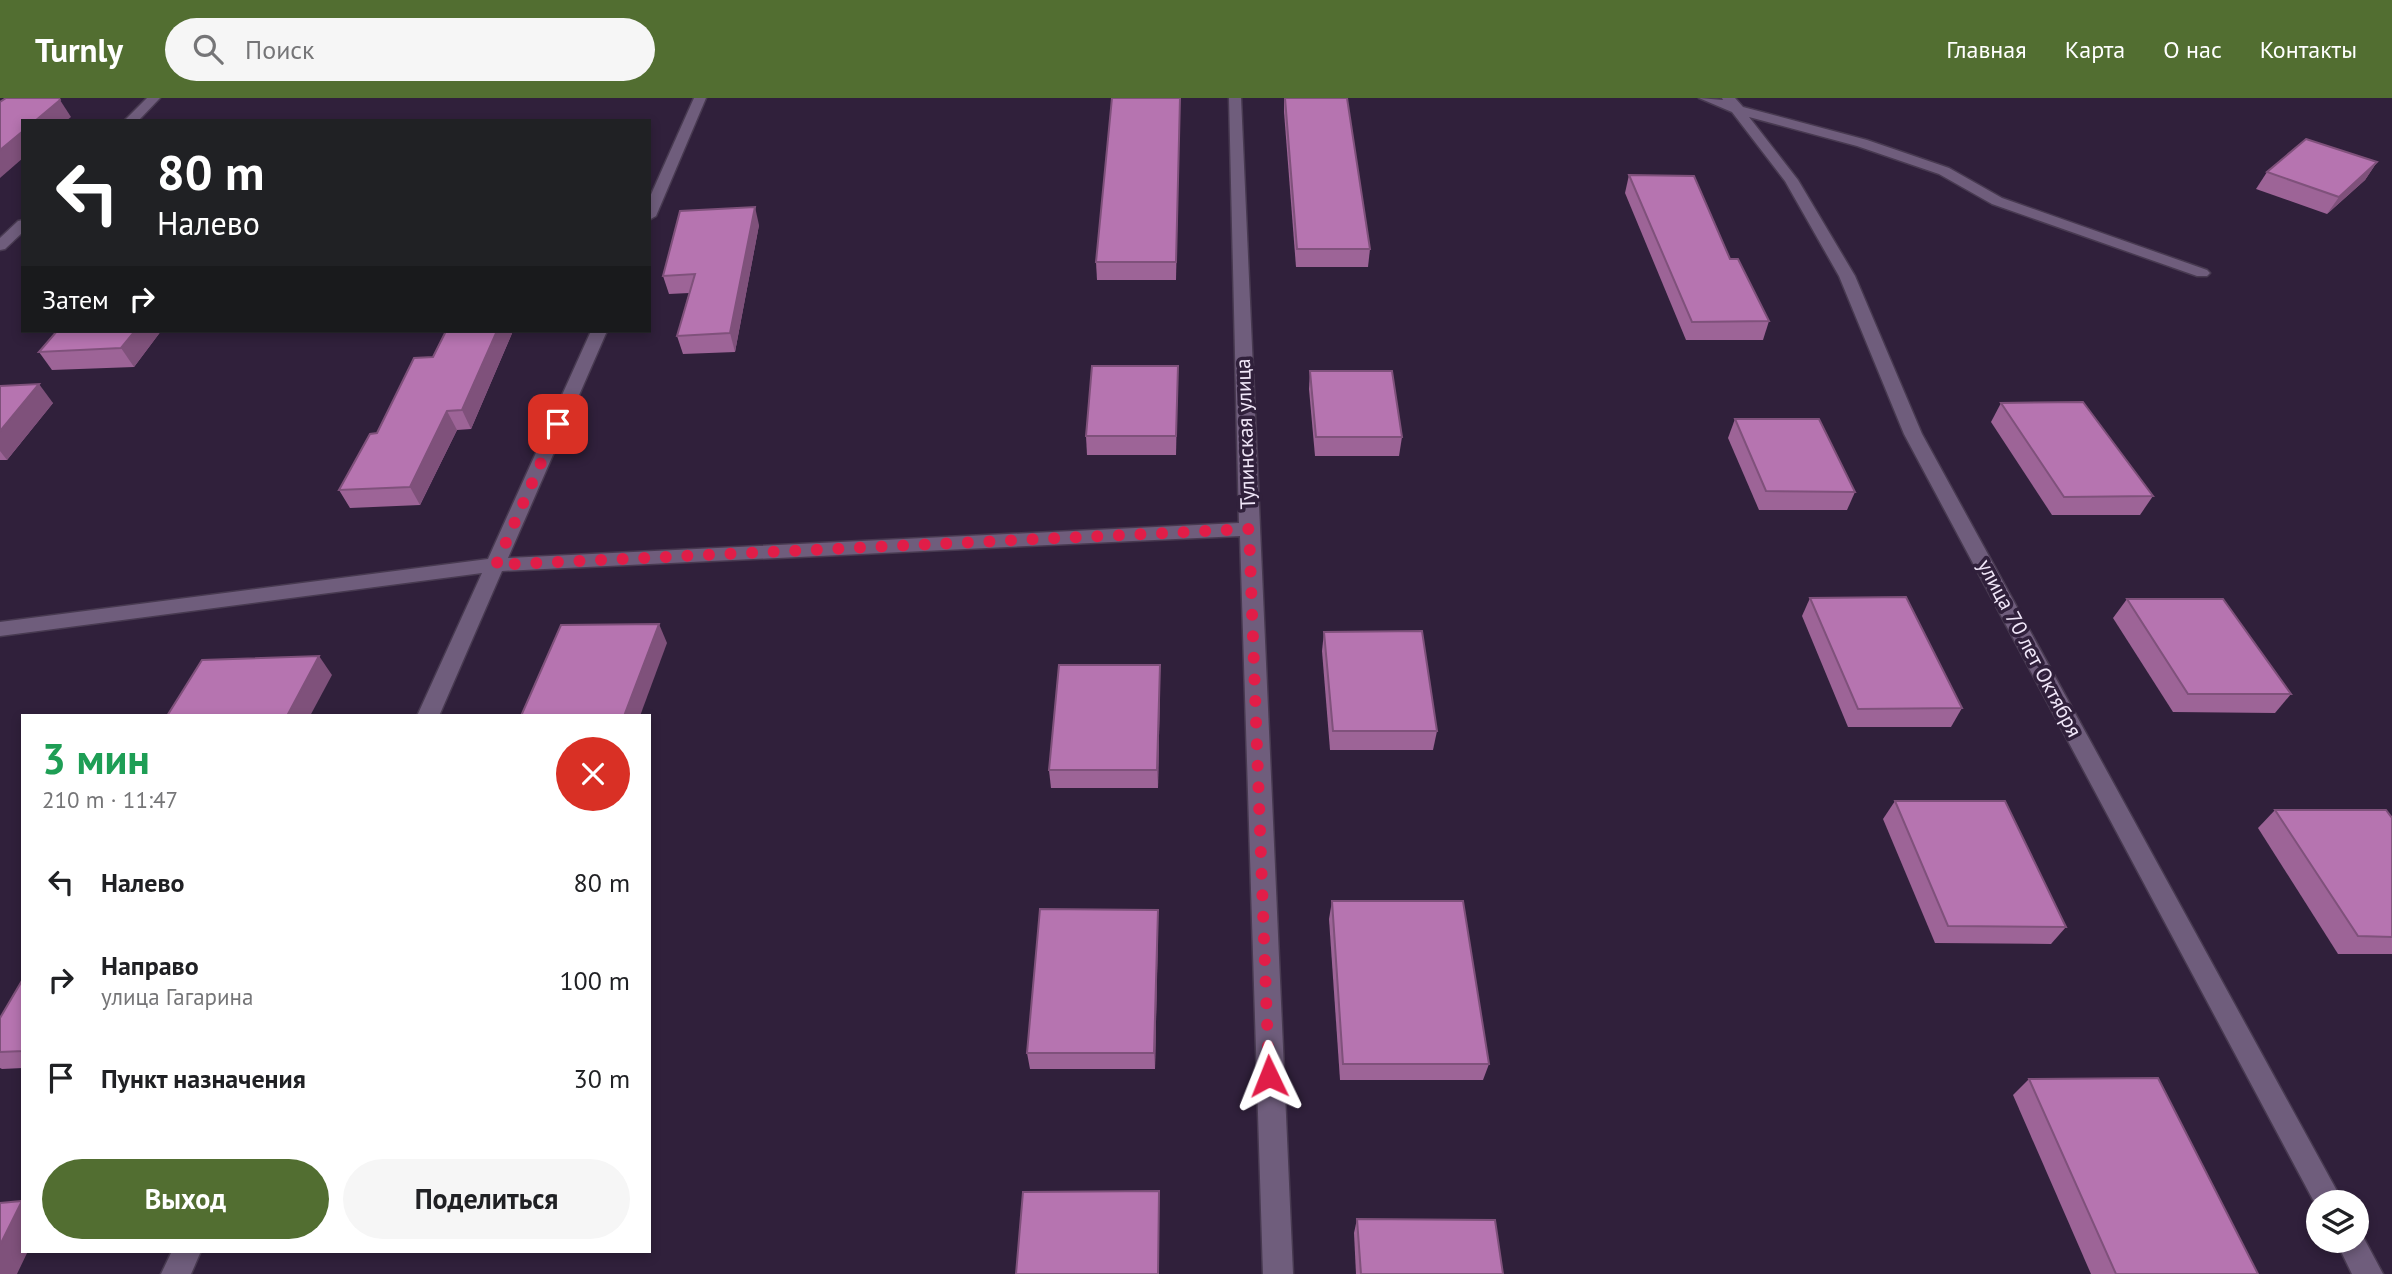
<!DOCTYPE html>
<html lang="ru">
<head>
<meta charset="utf-8">
<style>
	:root { --surface:#fff; --page:#f6f6f6; --text:#202124; --muted:#757577; --accent:#526e31 }
	body { margin:0; font-family:"PT Sans",sans-serif; background:var(--page); color:var(--text); height:100vh; display:flex; flex-direction:column; font-size:26px; white-space:nowrap }
	* { box-sizing:border-box; margin:0 }
	p { font-size:23px; color:var(--muted) }
	.icon { flex:none; width:38px; height:38px; fill:none; stroke:currentColor; stroke-width:2; stroke-linecap:round; stroke-linejoin:round }
	.map { position:relative; flex:1; overflow:hidden }
	.details { position:absolute; left:21px; top:616px; width:630px; height:539px; display:flex; flex-direction:column; background:var(--surface); border-radius:0px; box-shadow:0 4px 10px #0003 }
	.details>* { flex:none }
	.top-card { position:absolute; left:21px; top:21px; width:630px; height:214px; border-radius:0px; box-shadow:0 4px 10px #0003; background:#202124; color:#fff; overflow:hidden }
	.tools { position:absolute; left:2306px; top:1092px; display:grid; gap:14px }
	.tools a { display:grid; place-items:center; width:63px; height:63px; border-radius:50%; background:var(--surface); box-shadow:0 4px 10px #0003; font-size:35px }
	.pin { position:absolute; display:grid; place-items:center; width:60px; height:60px; color:#fff; margin:-30px; border-radius:14px; box-shadow:0 4px 10px #0006 }
	.me { position:absolute; width:77px; margin:-38px; rotate:358deg; stroke-linejoin:round; filter:drop-shadow(0 0 5px #0008) }
	.turn { display:flex; align-items:center; gap:24px; height:147px; padding:0 21px; font-size:32px }
	.turn .icon { width:91px; height:91px; stroke-width:2.5 }
	.turn b { display:block; font-size:49px; line-height:60px }
	.then { display:flex; align-items:center; height:66px; padding:0 21px; background:#0003; gap:14px; font-size:26px }
	.round { display:grid; place-items:center; flex:none; width:74px; height:74px; border-radius:37px; background:var(--page) }
	.head { display:flex; align-items:center; justify-content:space-between; height:119px; padding:0 21px }
	h1 { font-size:42px; font-weight:700; line-height:52px; color:#1e9e55 }
	.cta { display:flex; gap:14px; margin-top:auto; padding:14px 21px }
	.cta a { flex:1; height:80px; border-radius:42px; background:var(--accent); color:#fff; font-size:28px; font-weight:700; line-height:80px; text-align:center }
	.cta a+a { background:var(--page); color:var(--text) }
	ul { padding:0; list-style:none }
	li { display:flex; align-items:center; gap:21px; height:98px; padding:0 21px }
	li div { flex:1 }
	li b { display:block; font-size:26px }
	li em { font-style:normal }
	header { display:flex; align-items:center; gap:42px; box-sizing:border-box; height:98px; padding:0 35px; background:var(--accent); color:#fff }
	header strong { font-size:33px }
	nav { display:flex; gap:38px; margin-inline-start:auto; font-size:24px }
	.search { width:490px; height:63px; background:var(--page); display:flex; align-items:center; gap:18px; box-sizing:border-box; padding:0 24px; border-radius:38px; color:var(--muted); font-size:26px }
	.map>svg:first-child { display:block }
</style>
</head>
<body>
<header>
<strong>Turnly</strong>
<div class="search"><svg class="icon" aria-label="search" viewBox="0 0 24 24"><circle cx="10" cy="10" r="6"/><path d="M15 15l6 6"/></svg>Поиск</div>
<nav><a>Главная</a><a>Карта</a><a>О нас</a><a>Контакты</a></nav>
</header>
<div class="map">
<svg width="2392" height="1176" viewBox="0 0 2392 1176">
	<rect width="100%" height="100%" fill="#30203b"/>
	<g fill="none" stroke-linecap="round" stroke-linejoin="round">
		<defs>
			<g id="street">
				<polygon points="694,0 706,0 656,118 649,122 649,101"/>
				<polygon points="1229,0 1241,0 1293,1176 1263,1176 1240,438 502,473 439,618 417,618 482,475 0,538 0,524 488,461 591,233 607,233 508,460 1239,425"/>
				<polygon points="1699,0 1723,2 1722,0 1735,0 1743,9 1867,42 1949,70 2002,100 2207,172 2210,175 2207,178 2197,178 1992,106 1939,76 1857,48 1749,19 1798,82 1855,178 1922,336 2343,1104 2319,1104 2319,1113 1904,336 1839,178 1785,83 1732,14"/>
				<polygon points="2357,1132 2360,1133 2383,1176 2352,1176 2336,1143 2357,1143"/>
				<polygon points="172,1153 201,1153 191,1176 161,1176"/>
			</g>
			<g id="secondary">
				<polygon points="147,0 160,0 138,23 124,23"/>
				<polygon points="23,122 23,134 5,151 0,152 0,140 18,123"/>
			</g>
		</defs>
		<use href="#street" stroke="#483a51" stroke-width="3"/>
		<use href="#secondary" stroke="#483a51" stroke-width="3"/>
		<use href="#street" fill="#6f5d7c" fill-rule="evenodd"/>
		<use href="#secondary" fill="#6f5d7c" fill-rule="evenodd"/>
	</g>
	<g fill="#9d6497">
		<polygon points="1180,0 1176,182 1097,182 1096,164"/>
		<polygon points="1284,0 1370,151 1368,169 1296,169 1284,14"/>
		<polygon points="2377,64 2365,82 2327,116 2256,91 2267,74"/>
		<polygon points="1629,77 1730,161 1769,223 1763,242 1686,242 1625,95"/>
		<polygon points="759,127 735,254 683,256 677,238 689,195 669,196 663,178"/>
		<polygon points="57,233 161,233 134,269 52,272 39,254"/>
		<polygon points="446,233 513,233 471,331 457,332 420,407 350,410 339,392 433,259"/>
		<polygon points="1178,268 1176,357 1087,357 1086,338"/>
		<polygon points="1310,273 1402,339 1399,358 1315,358 1309,291"/>
		<polygon points="0,288 53,305 7,362 0,362"/>
		<polygon points="2001,305 2153,398 2140,417 2052,417 1991,324"/>
		<polygon points="1735,321 1855,394 1847,412 1759,412 1728,340"/>
		<polygon points="1810,500 1962,610 1951,629 1848,629 1802,518"/>
		<polygon points="2127,501 2291,596 2275,615 2173,614 2113,520"/>
		<polygon points="1324,534 1437,633 1433,652 1330,652 1322,553"/>
		<polygon points="1160,586 1158,690 1051,690 1049,672"/>
		<polygon points="1895,703 2066,829 2051,846 1935,845 1883,721"/>
		<polygon points="2275,712 2392,720 2392,856 2338,856 2258,730"/>
		<polygon points="1332,803 1489,966 1483,982 1340,982 1329,821"/>
		<polygon points="1158,812 1158,829 1155,971 1030,971 1027,955"/>
		<polygon points="23,881 23,970 2,971 0,970 0,920"/>
		<polygon points="2029,981 2258,1176 2091,1176 2013,997"/>
		<polygon points="1357,1121 1503,1176 1356,1176 1354,1135"/>
	</g>
	<g fill="#7f517b">
		<polygon points="60,2 71,19 66,23 35,23"/>
		<polygon points="23,33 23,60 0,80 0,52"/>
		<polygon points="2377,64 2365,82 2327,116 2339,99"/>
		<polygon points="755,109 759,127 735,254 730,235"/>
		<polygon points="135,233 161,233 134,269 121,250"/>
		<polygon points="497,233 513,233 471,331 462,312"/>
		<polygon points="39,286 53,305 7,362 0,353 0,333"/>
		<polygon points="447,313 457,332 420,407 410,389"/>
		<polygon points="659,526 667,545 640,618 624,618"/>
		<polygon points="319,558 332,577 310,618 287,618"/>
		<polygon points="1160,567 1160,586 1158,690 1157,672"/>
		<polygon points="1158,812 1158,829 1155,971 1154,955"/>
		<polygon points="22,1103 23,1153 28,1153 17,1176 0,1176 0,1147"/>
	</g>
	<g fill="#b674b0" stroke="#7f517b" stroke-width="2">
		<polygon points="6,0 59,0 60,2 35,23 23,23 23,33 0,52 0,4"/>
		<polygon points="1112,0 1180,0 1176,164 1096,164"/>
		<polygon points="1285,0 1347,0 1370,151 1297,151"/>
		<polygon points="2306,41 2377,64 2339,99 2267,74"/>
		<polygon points="1629,77 1694,78 1730,161 1738,161 1769,223 1692,224"/>
		<polygon points="755,109 730,235 677,238 695,176 663,178 680,113"/>
		<polygon points="57,233 135,233 121,250 39,254"/>
		<polygon points="446,233 497,233 462,312 447,313 410,389 339,392 370,336 377,335 414,260 433,259"/>
		<polygon points="1092,268 1178,268 1176,338 1086,338"/>
		<polygon points="1310,273 1392,273 1402,339 1316,339"/>
		<polygon points="39,286 0,333 0,288"/>
		<polygon points="2083,304 2153,398 2064,399 2001,305"/>
		<polygon points="1735,321 1819,321 1855,394 1766,393"/>
		<polygon points="1906,499 1962,610 1858,611 1810,500"/>
		<polygon points="2127,501 2223,501 2291,596 2188,596"/>
		<polygon points="659,526 624,618 521,618 561,527"/>
		<polygon points="1422,533 1437,633 1333,633 1324,534"/>
		<polygon points="319,558 287,618 167,618 202,562"/>
		<polygon points="1059,567 1160,567 1157,672 1049,672"/>
		<polygon points="1895,703 2005,703 2066,829 1948,828"/>
		<polygon points="2275,712 2386,712 2392,720 2392,839 2358,838"/>
		<polygon points="1332,803 1463,803 1489,966 1343,966"/>
		<polygon points="1040,811 1158,812 1154,955 1027,955"/>
		<polygon points="23,881 23,953 0,954 0,920"/>
		<polygon points="2158,980 2258,1176 2116,1176 2029,981"/>
		<polygon points="1159,1093 1158,1176 1016,1176 1023,1094"/>
		<polygon points="22,1103 0,1147 0,1105"/>
		<polygon points="1357,1121 1495,1122 1503,1176 1361,1176"/>
	</g>
	<g fill="none" stroke-linecap="round" stroke-linejoin="round">
		<polyline stroke="#e11d48" stroke-width="12" stroke-dasharray="0 21.6" points="558,326 496,467 1249,431 1269,978"/>
	</g>
	<g text-anchor="middle" dominant-baseline="central" stroke-width="7" stroke-linejoin="round" paint-order="stroke">
		<g font-size="21" fill="#f1e7f9" stroke="#30203b">
			<text transform="translate(1245 336) rotate(-92)">Тулинская улица</text>
			<text transform="translate(2030 550) rotate(62)">улица 70 лет Октября</text>
		</g>
	</g>
</svg>
<div class="tools">
<a><svg class="icon" aria-label="layers" viewBox="0 0 24 24"><path d="M12 4l9 5-9 5-9-5zM3 14l9 5 9-5"/></svg></a>
</div>
<div class="pin" style="left:558px;top:326px;background:#d93025"><svg class="icon" aria-label="arrive" viewBox="0 0 24 24"><path d="M6 21V4h12l-3 4 3 4H6"/></svg></div>
<svg class="me" style="left:1269px;top:978px" viewBox="-20 -20 40 40"><path d="M0-17L14 15 0 8-14 15z" fill="#e11d48" stroke="#fff" stroke-width="4"/></svg>
<div class="top-card">
<div class="turn"><svg class="icon" aria-label="left" viewBox="0 0 24 24"><path d="M17 20v-9H6M10 6l-5 5 5 5"/></svg><div><b>80 m</b>Налево</div></div>
<div class="then">Затем<svg class="icon" aria-label="right" viewBox="0 0 24 24"><path d="M7 20v-9h11M14 6l5 5-5 5"/></svg></div>
</div>
<section class="details">
<div class="head"><div><h1>3 мин</h1><p>210 m · 11:47</p></div><a class="round" style="background:#d93025;color:#fff"><svg class="icon" aria-label="close" viewBox="0 0 24 24"><path d="M6 6l12 12M18 6L6 18"/></svg></a></div>
<ul>
<li><svg class="icon" aria-label="left" viewBox="0 0 24 24"><path d="M17 20v-9H6M10 6l-5 5 5 5"/></svg><div><b>Налево</b></div><em>80 m</em></li>
<li><svg class="icon" aria-label="right" viewBox="0 0 24 24"><path d="M7 20v-9h11M14 6l5 5-5 5"/></svg><div><b>Направо</b><p>улица Гагарина</p></div><em>100 m</em></li>
<li><svg class="icon" aria-label="arrive" viewBox="0 0 24 24"><path d="M6 21V4h12l-3 4 3 4H6"/></svg><div><b>Пункт назначения</b></div><em>30 m</em></li>
</ul>
<div class="cta"><a>Выход</a><a>Поделиться</a></div>
</section>
</div>
</body>
</html>
